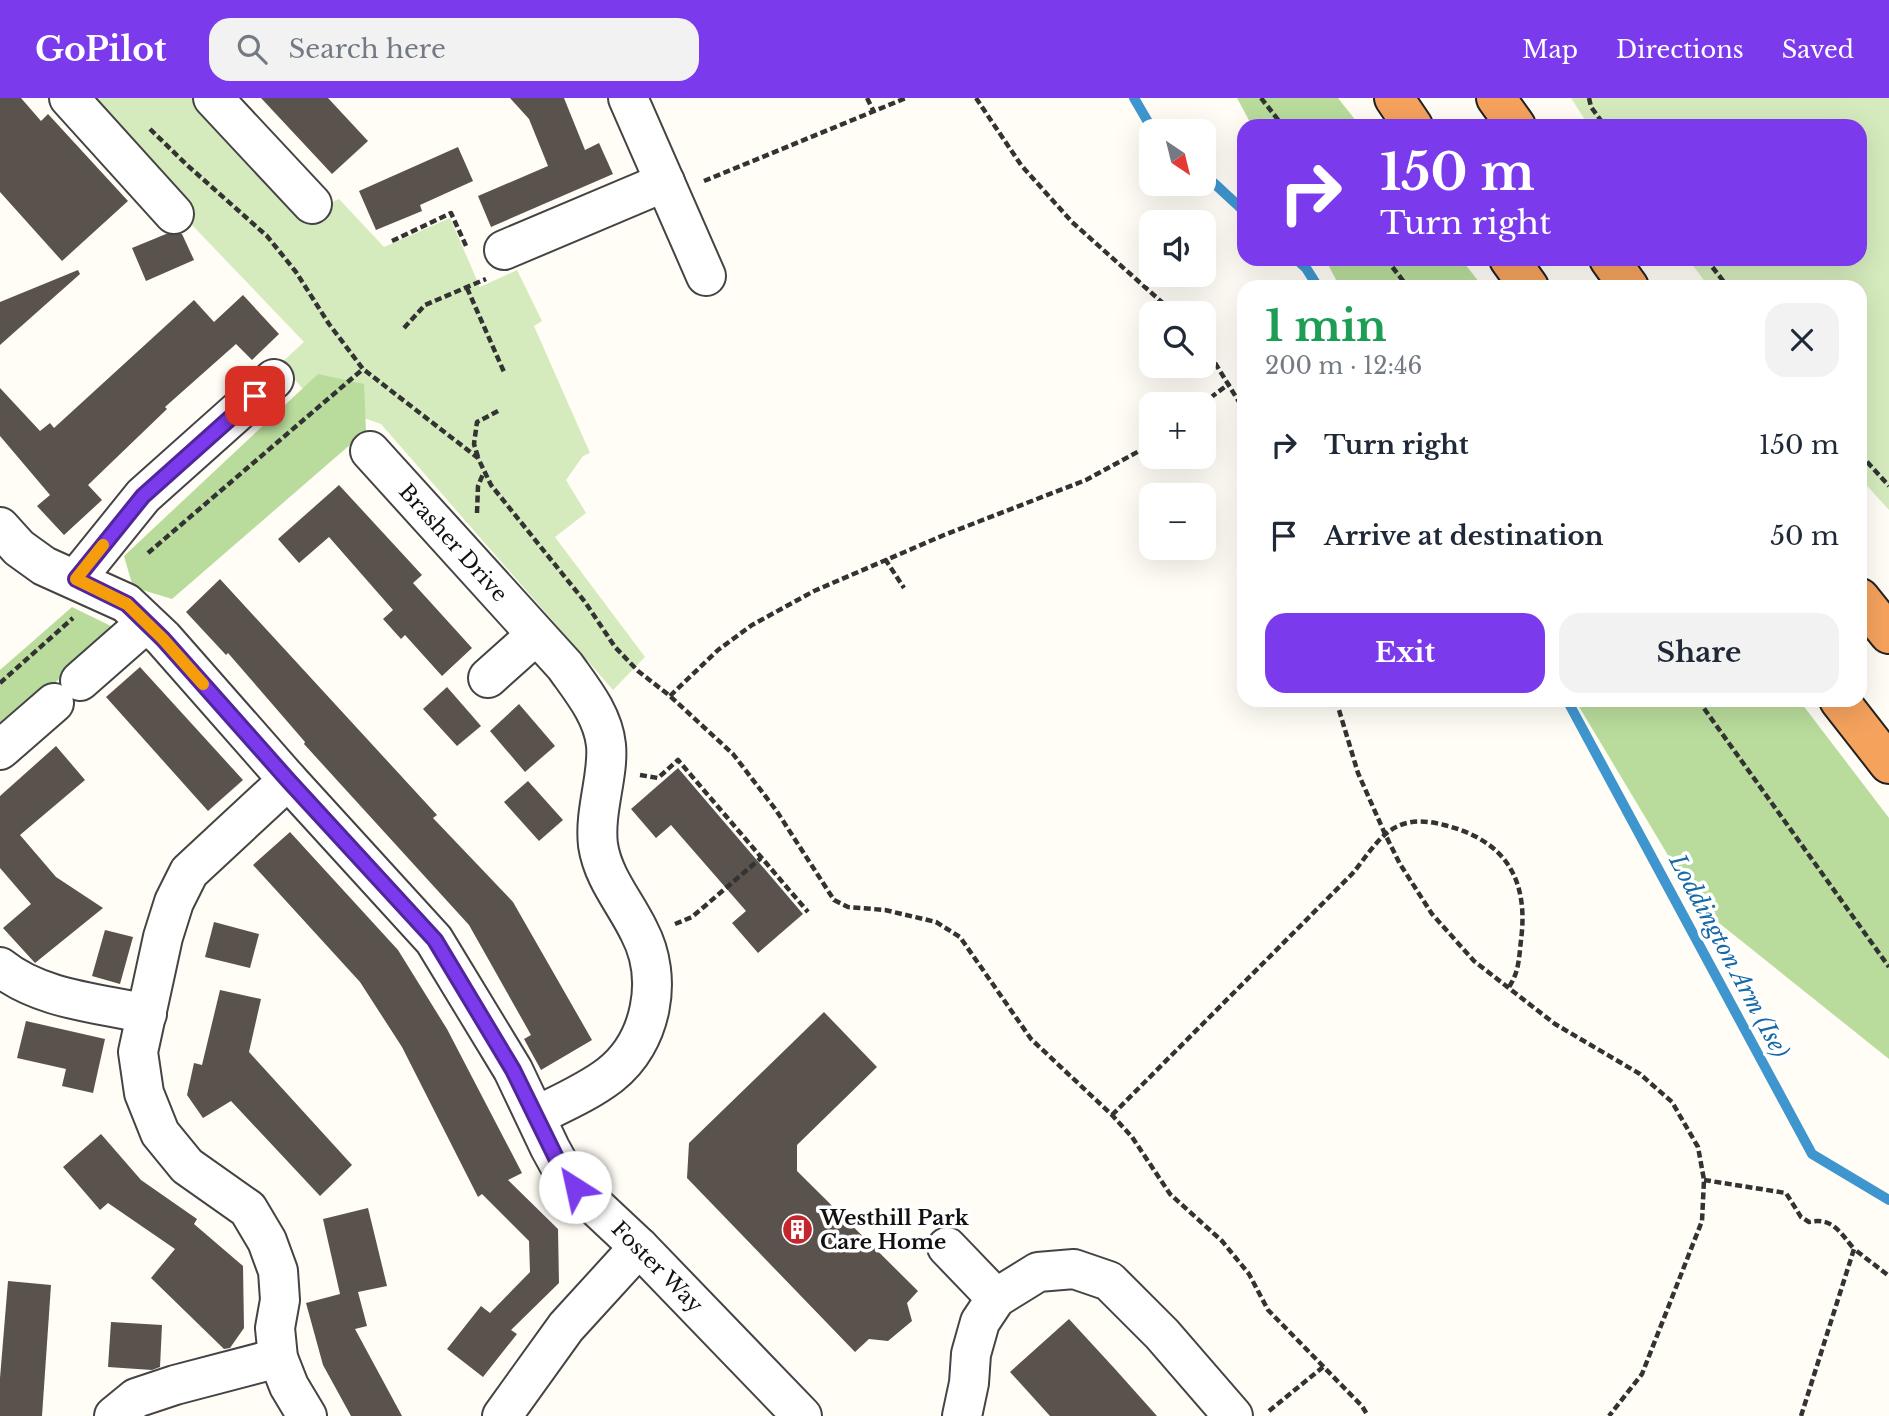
<!DOCTYPE html>
<html lang="en">
<head>
<meta charset="utf-8">
<style>
	:root { --surface:#fff; --page:#f2f2f3; --text:#1f2937; --muted:#747a83; --accent:#7c3aed }
	body { margin:0; font-family:"Libre Baskerville",serif; background:var(--page); color:var(--text); height:100vh; display:flex; flex-direction:column; font-size:26px; white-space:nowrap }
	* { box-sizing:border-box; margin:0 }
	p { font-size:23px; color:var(--muted) }
	.icon { flex:none; width:38px; height:38px; fill:none; stroke:currentColor; stroke-width:2; stroke-linecap:round; stroke-linejoin:round }
	.map { position:relative; flex:1; overflow:hidden }
	.side { position:absolute; left:1237px; top:182px; width:630px; height:427px; display:flex; flex-direction:column; background:var(--surface); border-radius:21px; box-shadow:0 7px 28px #0002 }
	.side>* { flex:none }
	.hud { position:absolute; left:1237px; top:21px; width:630px; height:147px; border-radius:21px; box-shadow:0 7px 28px #0002; background:#7c3aed; color:#fff; overflow:hidden }
	.needle { width:46px; rotate:145deg }
	.buttons { position:absolute; left:1139px; top:21px; display:grid; gap:14px }
	.buttons a { display:grid; place-items:center; width:77px; height:77px; border-radius:14px; background:var(--surface); box-shadow:0 7px 28px #0002; font-size:35px }
	.pin { position:absolute; display:grid; place-items:center; width:60px; height:60px; color:#fff; margin:-30px; border-radius:14px; box-shadow:0 4px 10px #0006 }
	.me { position:absolute; width:77px; margin:-38px; rotate:325deg; stroke-linejoin:round; filter:drop-shadow(0 0 5px #0008) }
	.turn { display:flex; align-items:center; gap:24px; height:147px; padding:0 28px; font-size:32px }
	.turn .icon { width:91px; height:91px; stroke-width:2.5 }
	.turn b { display:block; font-size:49px; line-height:60px }
	.round { display:grid; place-items:center; flex:none; width:74px; height:74px; border-radius:21px; background:var(--page) }
	.headline { display:flex; align-items:center; justify-content:space-between; height:119px; padding:0 28px }
	h1 { font-size:42px; font-weight:700; line-height:52px; color:#1e9e55 }
	.cta { display:flex; gap:14px; margin-top:auto; padding:14px 28px }
	.cta a { flex:1; height:80px; border-radius:21px; background:var(--accent); color:#fff; font-size:28px; font-weight:700; line-height:80px; text-align:center }
	.cta a+a { background:var(--page); color:var(--text) }
	ul { padding:0; list-style:none }
	li { display:flex; align-items:center; gap:21px; height:91px; padding:0 28px }
	li div { flex:1 }
	li b { display:block; font-size:26px }
	li em { font-style:normal }
	header { display:flex; align-items:center; gap:42px; box-sizing:border-box; height:98px; padding:0 35px; background:var(--accent); color:#fff }
	header strong { font-size:33px }
	nav { display:flex; gap:38px; margin-inline-start:auto; font-size:24px }
	.search { width:490px; height:63px; background:var(--page); display:flex; align-items:center; gap:18px; box-sizing:border-box; padding:0 24px; border-radius:21px; color:var(--muted); font-size:26px }
	.map>svg:first-child { display:block }
</style>
</head>
<body>
<header>
<strong>GoPilot</strong>
<div class="search"><svg class="icon" aria-label="search" viewBox="0 0 24 24"><circle cx="10" cy="10" r="6"/><path d="M15 15l6 6"/></svg>Search here</div>
<nav><a>Map</a><a>Directions</a><a>Saved</a></nav>
</header>
<div class="map">
<svg width="1889" height="1318" viewBox="0 0 1889 1318">
	<rect width="100%" height="100%" fill="#fffdf5"/>
	<g fill="#d5ebbd">
		<polygon points="77,0 195,0 301,117 339,101 384,149 450,120 480,189 517,172 542,223 534,228 590,355 583,358 566,382 586,415 555,439 645,559 613,592 381,326 312,302 281,265 304,244 192,127"/>
		<polygon points="1571,0 1889,0 1889,412 1860,380 1860,189 1709,189 1688,161 1860,161 1860,28 1589,28"/>
	</g>
	<g fill="#b9dc9c">
		<polygon points="1237,0 1338,0 1360,28 1252,28"/>
		<polygon points="1325,161 1461,161 1483,189 1340,189"/>
		<polygon points="318,276 364,286 366,333 172,501 133,489 124,458"/>
		<polygon points="72,509 117,531 0,632 0,572"/>
		<polygon points="1575,602 1799,602 1889,720 1889,961 1699,809"/>
	</g>
	<g fill="none" stroke-linecap="round" stroke-linejoin="round">
		<g stroke="#3f96cf" stroke-width="10">
			<polyline points="1134,0 1148,24 1158,33"/>
			<polyline points="1204,76 1244,113"/>
			<polyline points="1296,161 1306,170 1318,189"/>
			<polyline points="1567,602 1812,1056 1889,1102"/>
		</g>
	</g>
	<g fill="#5a524d">
		<polygon points="0,0 21,0 41,23 48,16 128,103 62,163 0,94"/>
		<polygon points="261,0 328,0 368,43 332,76"/>
		<polygon points="510,0 564,0 585,52 599,45 613,76 491,129 478,98 548,68 529,21"/>
		<polygon points="458,49 473,83 420,107 422,113 376,132 359,93"/>
		<polygon points="166,136 182,136 194,162 146,183 132,150"/>
		<polygon points="78,172 80,176 0,247 0,204"/>
		<polygon points="243,197 279,236 252,262 236,246 165,309 167,311 88,387 102,402 64,437 37,408 50,397 0,338 0,290 40,333 50,325 54,330 194,202 214,224"/>
		<polygon points="339,387 422,477 413,485 472,550 442,578 405,537 401,541 383,521 393,512 329,439 299,465 278,441"/>
		<polygon points="220,481 437,717 433,720 513,804 592,942 541,972 524,941 531,937 469,827 304,646 305,644 228,555 226,557 186,514"/>
		<polygon points="140,569 243,682 208,713 106,599"/>
		<polygon points="447,589 481,628 457,648 423,611"/>
		<polygon points="519,606 555,648 525,674 490,633"/>
		<polygon points="56,648 85,682 20,737 56,779 103,810 35,865 3,830 31,806 0,770 0,698"/>
		<polygon points="678,670 803,816 758,855 732,825 746,813 671,727 656,740 631,711"/>
		<polygon points="528,683 563,722 539,743 504,704"/>
		<polygon points="290,734 398,852 447,931 522,1075 508,1082 558,1131 559,1185 511,1232 517,1236 483,1279 447,1251 481,1208 490,1215 530,1174 529,1143 482,1096 478,1099 402,949 360,884 253,767"/>
		<polygon points="214,824 259,836 250,870 205,859"/>
		<polygon points="105,832 133,839 120,886 92,878"/>
		<polygon points="220,892 261,901 249,954 352,1067 320,1098 231,1003 203,1020 187,997 194,965 202,967"/>
		<polygon points="824,914 877,969 797,1047 797,1073 918,1193 907,1205 912,1223 888,1243 869,1241 855,1254 687,1080 689,1045"/>
		<polygon points="26,923 105,941 93,995 62,988 66,971 17,960"/>
		<polygon points="101,1036 141,1082 197,1121 194,1126 243,1168 244,1230 230,1250 224,1251 151,1180 175,1151 108,1105 100,1112 63,1069"/>
		<polygon points="368,1110 387,1188 358,1194 367,1228 355,1231 402,1318 351,1318 323,1267 306,1205 340,1196 323,1121"/>
		<polygon points="8,1183 51,1187 42,1318 0,1318 0,1280"/>
		<polygon points="1069,1221 1115,1271 1157,1318 1050,1318 1010,1274"/>
		<polygon points="111,1224 162,1227 160,1269 152,1272 108,1269"/>
	</g>
	<g fill="none" stroke-linecap="round" stroke-linejoin="round">
		<defs>
			<g id="minor">
				<polyline points="69,0 174,116"/>
				<polyline points="213,0 312,106"/>
				<polyline points="628,0 706,178"/>
				<polyline points="504,152 665,84"/>
				<path d="M 370,353 L 565,568 C 582,592 603,617 606,647 C 609,677 594,713 598,747 C 603,780 625,804 639,833 C 664,880 652,944 610,977 C 588,994 560,1006 536,1018"/>
				<polyline points="0,429 19,450 44,468 126,505 163,540 288,682 434,842 513,972 550,1050 561,1070 575,1089 639,1149 802,1318"/>
				<polyline points="76,481 143,398 274,281"/>
				<polyline points="488,580 536,537"/>
				<polyline points="80,583 146,525"/>
				<polyline points="0,652 54,605"/>
				<polyline points="288,682 189,774 174,804 163,839 138,954 144,995 160,1035 187,1068 248,1111 267,1143 278,1173 280,1202 275,1230 278,1260 289,1288 307,1318"/>
				<path d="M 0,869 C 39,901 98,905 147,916"/>
				<polyline points="947,1149 996,1200"/>
				<polyline points="114,1318 136,1300 175,1287 278,1260"/>
				<polyline points="502,1318 566,1229 639,1149"/>
				<polyline points="962,1318 969,1285 971,1256 980,1224 996,1200 1038,1174 1074,1171 1109,1183 1162,1236 1233,1318"/>
			</g>
			<g id="highway">
				<polyline points="1394,0 1413,28"/>
				<polyline points="1496,0 1516,28"/>
				<polyline points="1509,161 1529,189"/>
				<polyline points="1609,161 1629,189"/>
				<polyline points="1860,500 1889,536"/>
				<polyline points="1839,602 1889,666"/>
			</g>
		</defs>
		<use href="#minor" stroke="#444" stroke-width="42"/>
		<use href="#highway" stroke="#222" stroke-width="42"/>
		<g stroke="#333" stroke-width="4.5" stroke-dasharray="7 3.5" stroke-linecap="butt">
			<polyline points="867,0 874,14"/>
			<polyline points="976,0 1021,67 1072,124 1174,215"/>
			<polyline points="1261,0 1283,28"/>
			<polyline points="1589,0 1591,9 1605,28"/>
			<polyline points="150,31 187,67 267,138 296,174 329,226 363,271 478,360 491,387 585,504 615,549 638,573 670,598 733,656 776,712 834,802 848,809 885,812 936,824 960,839 1031,941 1112,1017 1132,1039 1170,1096 1222,1143 1249,1176 1268,1212 1362,1308 1368,1318"/>
			<polyline points="704,83 906,0"/>
			<polyline points="392,143 451,115 467,150"/>
			<polyline points="1386,161 1408,189"/>
			<polyline points="1706,161 1728,189"/>
			<polyline points="467,190 504,274"/>
			<polyline points="404,230 425,207 486,181"/>
			<polyline points="1204,247 1244,312"/>
			<polyline points="1202,306 1230,285"/>
			<polyline points="1860,356 1889,388"/>
			<polyline points="478,359 474,346 477,324 500,312"/>
			<polyline points="477,415 478,388 483,376"/>
			<polyline points="148,455 363,271"/>
			<polyline points="885,461 904,490"/>
			<polyline points="0,585 73,520"/>
			<polyline points="670,598 718,552 752,527 814,493 944,437 1086,382 1152,346"/>
			<polyline points="1336,602 1358,675 1385,736 1400,766 1432,816 1474,863 1555,926 1640,976 1672,1004 1698,1049 1704,1082 1702,1123 1642,1276 1609,1318"/>
			<polyline points="1698,602 1889,869"/>
			<polyline points="640,677 658,680 678,662 808,814"/>
			<polyline points="675,826 692,819 761,760"/>
			<path d="M 1112,1017 L 1352,776 C 1365,761 1378,738 1396,729 C 1411,721 1429,723 1444,727 C 1505,742 1529,781 1521,842 C 1519,860 1519,874 1509,889"/>
			<path d="M 1704,1082 L 1786,1095 L 1801,1119 L 1809,1124 C 1832,1119 1840,1134 1854,1151"/>
			<polyline points="1269,1313 1323,1269"/>
			<polyline points="1801,1318 1854,1151 1889,1178"/>
		</g>
		<use href="#minor" stroke="#fff" stroke-width="38"/>
		<use href="#highway" stroke="#f5a25d" stroke-width="38"/>
	</g>
	<g fill="none" stroke-linecap="round" stroke-linejoin="round">
		<defs>
			<polyline id="route" points="255,298 143,398 76,481 127,506 163,541 288,682 435,842 513,972 561,1070 575,1089"/>
		</defs>
		<use href="#route" stroke="#51269a" stroke-width="18"/>
		<use href="#route" stroke="#7c3aed" stroke-width="12"/>
		<polyline stroke="#f59e0b" stroke-width="12" points="103,447 76,481 127,506 163,541 203,586"/>
	</g>
	<defs>
		<symbol id="building-disc" viewBox="-11 -11 22 22"><circle r="9.5" fill="#c4262e" stroke="#fff"/><path d="M-4-6H4V6H1V3H-1V6H-4ZM-2.5-4.3h1.7v1.8h-1.7ZM.8-4.3h1.7v1.8H.8ZM-2.5-1h1.7V.8h-1.7ZM.8-1h1.7V.8H.8Z" fill="#fff"/></symbol>
	</defs>
	<g fill-rule="evenodd">
		<use href="#building-disc" x="780" y="1114" width="35" height="35"/>
	</g>
	<g text-anchor="middle" dominant-baseline="central" stroke-width="7" stroke-linejoin="round" paint-order="stroke">
		<g font-size="21" fill="#111" stroke="#fff">
			<text transform="translate(453 445) rotate(48)">Brasher Drive</text>
			<text transform="translate(657 1169) rotate(45)">Foster Way</text>
		</g>
		<g font-size="21" font-weight="bold" fill="#111" stroke="#fff" text-anchor="start">
			<text x="820" y="1120">Westhill Park<tspan x="820" dy="24">Care Home</tspan></text>
		</g>
		<g font-size="23" font-style="italic" fill="#1768a6" stroke="#fff">
			<text transform="translate(1729 858) rotate(62)">Loddington Arm (Ise)</text>
		</g>
	</g>
</svg>
<div class="buttons">
<a><svg class="needle" viewBox="-14 -14 28 28"><path d="M0-13l5 13h-10z" fill="#e53935"/><path d="M0 13l5-13h-10z" fill="#747a83"/></svg></a>
<a><svg class="icon" aria-label="sound" viewBox="0 0 24 24"><path d="M4 9h4l5-4v14l-5-4H4zM17 9q2 3 0 6"/></svg></a>
<a><svg class="icon" aria-label="search" viewBox="0 0 24 24"><circle cx="10" cy="10" r="6"/><path d="M15 15l6 6"/></svg></a>
<a>+</a>
<a>−</a>
</div>
<div class="pin" style="left:255px;top:298px;background:#d93025"><svg class="icon" aria-label="arrive" viewBox="0 0 24 24"><path d="M6 21V4h12l-3 4 3 4H6"/></svg></div>
<svg class="me" style="left:575px;top:1089px" viewBox="-20 -20 40 40"><circle r="19" fill="#fff"/><path d="M0-13L10 11 0 6-10 11z" fill="#7c3aed"/></svg>
<div class="hud">
<div class="turn"><svg class="icon" aria-label="right" viewBox="0 0 24 24"><path d="M7 20v-9h11M14 6l5 5-5 5"/></svg><div><b>150 m</b>Turn right</div></div>
</div>
<section class="side">
<div class="headline"><div><h1>1 min</h1><p>200 m · 12:46</p></div><a class="round"><svg class="icon" aria-label="close" viewBox="0 0 24 24"><path d="M6 6l12 12M18 6L6 18"/></svg></a></div>
<ul>
<li><svg class="icon" aria-label="right" viewBox="0 0 24 24"><path d="M7 20v-9h11M14 6l5 5-5 5"/></svg><div><b>Turn right</b></div><em>150 m</em></li>
<li><svg class="icon" aria-label="arrive" viewBox="0 0 24 24"><path d="M6 21V4h12l-3 4 3 4H6"/></svg><div><b>Arrive at destination</b></div><em>50 m</em></li>
</ul>
<div class="cta"><a>Exit</a><a>Share</a></div>
</section>
</div>
</body>
</html>
